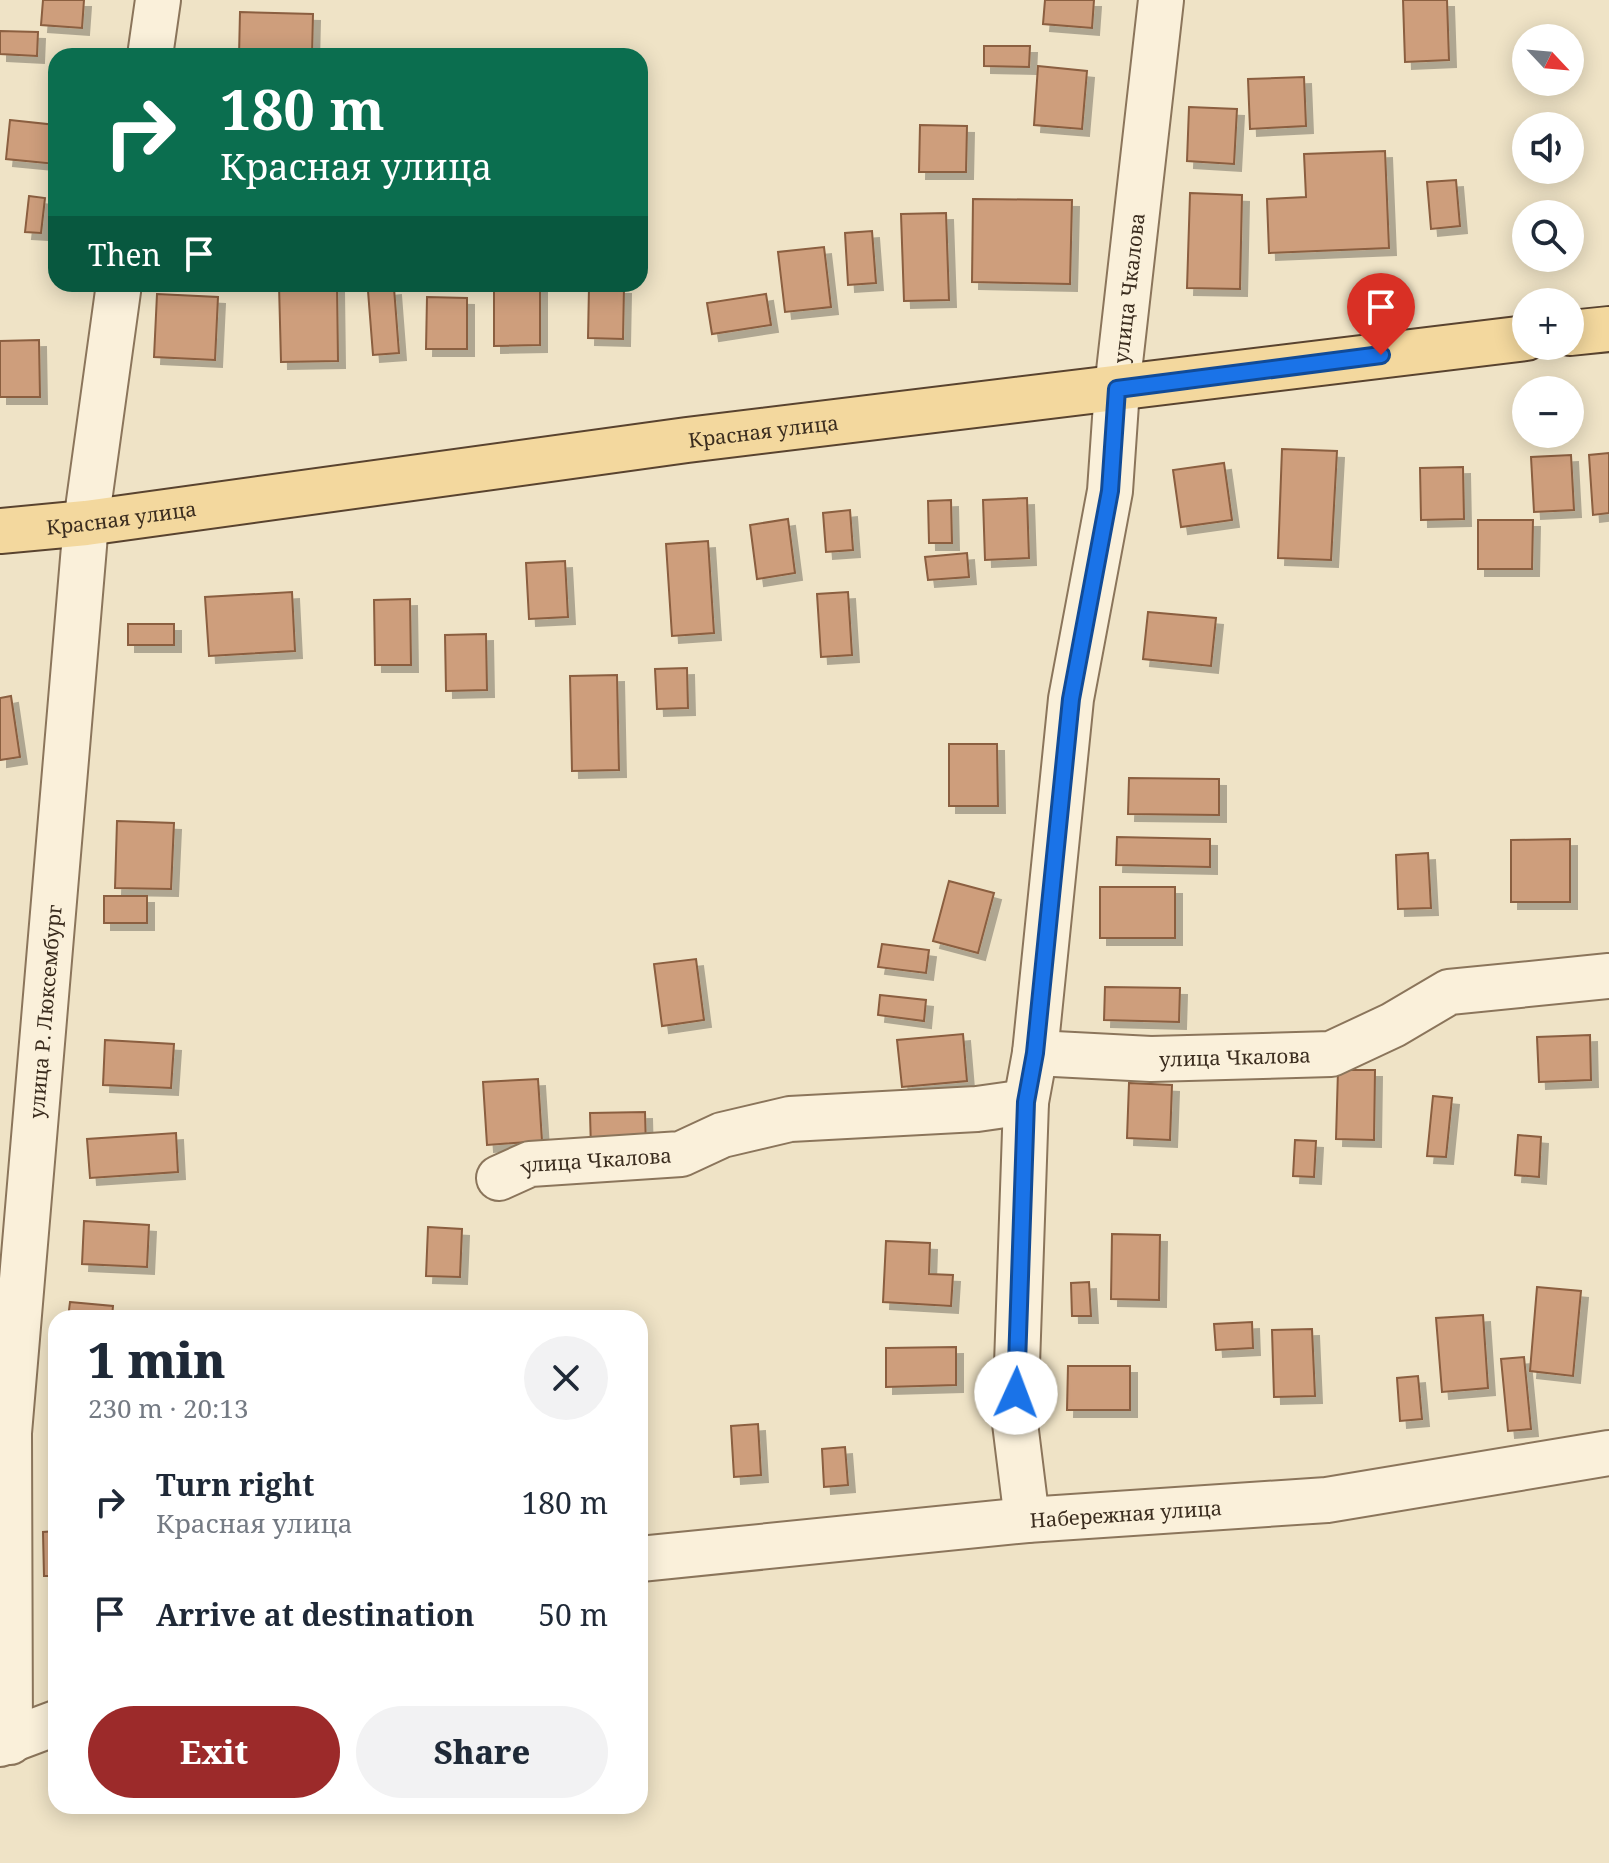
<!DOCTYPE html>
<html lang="en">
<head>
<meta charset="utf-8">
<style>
	:root { --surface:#fff; --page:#f2f2f3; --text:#1f2937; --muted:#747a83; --accent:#9c2a2a }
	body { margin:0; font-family:"Noto Serif",serif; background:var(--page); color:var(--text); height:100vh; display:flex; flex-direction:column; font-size:30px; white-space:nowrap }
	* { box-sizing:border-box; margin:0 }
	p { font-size:26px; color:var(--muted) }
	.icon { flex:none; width:44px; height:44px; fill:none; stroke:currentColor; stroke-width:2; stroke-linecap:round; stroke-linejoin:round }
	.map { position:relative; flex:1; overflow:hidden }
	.sheet { position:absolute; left:48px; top:1310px; width:600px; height:504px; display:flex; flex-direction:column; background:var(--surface); border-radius:24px; box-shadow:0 4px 20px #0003 }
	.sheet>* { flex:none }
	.guide { position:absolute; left:48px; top:48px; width:600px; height:244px; border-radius:24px; box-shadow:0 4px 20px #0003; background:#0b6e4f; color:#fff; overflow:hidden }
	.needle { width:52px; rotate:116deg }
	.tools { position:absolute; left:1512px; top:24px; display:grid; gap:16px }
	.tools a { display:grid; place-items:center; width:72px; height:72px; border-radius:50%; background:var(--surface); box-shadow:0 4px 20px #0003; font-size:40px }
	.pin { position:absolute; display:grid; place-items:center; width:68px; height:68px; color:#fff; margin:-82px -34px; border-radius:50% 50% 50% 0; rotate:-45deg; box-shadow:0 0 8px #0007 }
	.pin .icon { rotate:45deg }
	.me { position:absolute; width:88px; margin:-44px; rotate:2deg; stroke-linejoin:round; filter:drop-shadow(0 0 6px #0008) }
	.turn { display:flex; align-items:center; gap:28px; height:168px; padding:0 40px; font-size:36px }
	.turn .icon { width:104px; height:104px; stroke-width:2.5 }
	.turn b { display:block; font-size:56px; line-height:68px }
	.then { display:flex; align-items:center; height:76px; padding:0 40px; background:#0003; gap:16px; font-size:30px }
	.round { display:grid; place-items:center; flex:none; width:84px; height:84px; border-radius:42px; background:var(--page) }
	.overview { display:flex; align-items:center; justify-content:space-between; height:136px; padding:0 40px }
	h1 { font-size:48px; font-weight:800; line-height:60px }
	.primary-button { display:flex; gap:16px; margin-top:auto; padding:16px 40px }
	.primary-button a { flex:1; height:92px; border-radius:48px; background:var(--accent); color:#fff; font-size:32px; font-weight:800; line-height:92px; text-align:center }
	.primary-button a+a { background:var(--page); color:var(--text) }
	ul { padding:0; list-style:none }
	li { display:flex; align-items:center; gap:24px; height:112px; padding:0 40px }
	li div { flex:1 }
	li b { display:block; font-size:30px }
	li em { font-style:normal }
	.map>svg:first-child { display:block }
</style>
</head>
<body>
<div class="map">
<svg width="1609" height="1863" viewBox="0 0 1609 1863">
	<defs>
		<filter id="shadow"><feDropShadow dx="7" dy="7" stdDeviation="0" flood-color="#0004"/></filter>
	</defs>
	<rect width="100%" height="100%" fill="#efe3c6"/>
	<g fill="#ce9e7b" stroke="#8b5e40" stroke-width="2" filter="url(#shadow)">
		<polygon points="43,0 84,0 82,28 41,25"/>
		<polygon points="1045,0 1094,0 1092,28 1043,24"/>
		<polygon points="1403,0 1447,0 1449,60 1405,62"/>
		<polygon points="240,12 313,14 312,56 239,56"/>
		<polygon points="0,31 38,32 37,56 0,54"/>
		<polygon points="984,46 1030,46 1029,67 984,66"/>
		<polygon points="1038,66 1087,71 1082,129 1034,125"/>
		<polygon points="1304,77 1306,126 1250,129 1248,79"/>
		<polygon points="1189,107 1237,109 1234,164 1187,161"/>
		<polygon points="10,120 56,125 56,164 6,159"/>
		<polygon points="920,125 967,126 966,172 919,172"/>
		<polygon points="1385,151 1389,248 1269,253 1267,199 1306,197 1304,154"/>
		<polygon points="1456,180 1460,226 1431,229 1427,182"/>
		<polygon points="1190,193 1242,195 1240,289 1187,288"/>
		<polygon points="29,196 45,198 41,233 25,232"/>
		<polygon points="973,199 1072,200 1070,284 972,282"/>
		<polygon points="946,213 949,300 904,301 901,214"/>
		<polygon points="872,231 876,283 848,285 845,233"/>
		<polygon points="824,247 831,307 785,312 778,252"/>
		<polygon points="337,284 338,361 281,362 279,285"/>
		<polygon points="494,284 540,284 540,345 494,346"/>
		<polygon points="589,287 624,287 623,339 588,338"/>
		<polygon points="394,288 399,353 373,355 368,291"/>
		<polygon points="157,294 218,297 215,360 154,357"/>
		<polygon points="766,294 771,325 712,334 707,303"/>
		<polygon points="427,297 467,298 467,349 426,349"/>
		<polygon points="39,340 40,397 0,397 0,341"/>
		<polygon points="1282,449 1337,451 1331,560 1278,558"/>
		<polygon points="1609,453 1609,513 1593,515 1589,455"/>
		<polygon points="1571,455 1574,510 1534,512 1531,457"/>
		<polygon points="1224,463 1232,520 1181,527 1173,470"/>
		<polygon points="1463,467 1464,519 1421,520 1420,468"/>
		<polygon points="1027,498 1029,558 985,560 983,500"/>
		<polygon points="951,500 952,543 929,543 928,501"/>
		<polygon points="850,510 853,550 826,552 823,513"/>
		<polygon points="788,519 795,573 757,579 750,525"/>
		<polygon points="1478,520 1533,520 1532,569 1478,569"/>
		<polygon points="708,541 714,633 672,636 666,544"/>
		<polygon points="967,553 969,577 928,580 925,557"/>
		<polygon points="565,561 568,617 529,619 526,563"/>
		<polygon points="292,592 295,651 209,656 205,597"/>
		<polygon points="848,592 852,655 821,657 817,594"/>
		<polygon points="410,599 411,665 375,665 374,600"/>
		<polygon points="1148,612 1216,618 1211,666 1143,659"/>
		<rect x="128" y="624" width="46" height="21"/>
		<polygon points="486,634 487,690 446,691 445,635"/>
		<polygon points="687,668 688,708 657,709 655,669"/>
		<polygon points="617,675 619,770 572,771 570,676"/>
		<polygon points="11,696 20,757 0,760 0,698"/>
		<polygon points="949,744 997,744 998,806 949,806"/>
		<polygon points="1129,778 1219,779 1219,815 1128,814"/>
		<polygon points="117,821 174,823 171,889 115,888"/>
		<polygon points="1117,837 1210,839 1210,867 1116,865"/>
		<polygon points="1570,839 1570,902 1511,902 1511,840"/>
		<polygon points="1428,853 1431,908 1398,909 1396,855"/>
		<polygon points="949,881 994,893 978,953 933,941"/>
		<rect x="1100" y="887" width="75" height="51"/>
		<rect x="104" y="896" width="43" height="27"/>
		<polygon points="882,944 929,950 926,973 878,967"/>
		<polygon points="696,959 704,1020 662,1026 654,964"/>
		<polygon points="1105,987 1180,988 1179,1022 1104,1020"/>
		<polygon points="880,995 926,1000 924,1021 878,1015"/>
		<polygon points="963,1034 967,1081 902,1087 897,1040"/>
		<polygon points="1590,1035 1591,1080 1539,1082 1537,1037"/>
		<polygon points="105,1040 174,1044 171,1088 103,1085"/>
		<polygon points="1338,1070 1375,1070 1374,1140 1336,1139"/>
		<polygon points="538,1079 542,1141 487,1145 483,1082"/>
		<polygon points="1129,1083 1172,1085 1170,1140 1127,1138"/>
		<polygon points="1433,1096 1452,1098 1446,1157 1427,1156"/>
		<polygon points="645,1112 646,1148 591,1150 590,1113"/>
		<polygon points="176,1133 178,1172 90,1178 87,1139"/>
		<polygon points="1518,1135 1541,1137 1539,1177 1515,1175"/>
		<polygon points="1295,1140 1316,1141 1314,1177 1293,1176"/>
		<polygon points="84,1221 149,1225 147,1267 82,1264"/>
		<polygon points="428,1227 462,1229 460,1277 426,1276"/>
		<polygon points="1112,1234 1160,1235 1159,1300 1111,1299"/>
		<polygon points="886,1241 930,1243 929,1274 953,1275 951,1306 883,1302"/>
		<polygon points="1089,1282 1091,1316 1072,1316 1071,1283"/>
		<polygon points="1537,1287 1581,1291 1573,1376 1530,1371"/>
		<polygon points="70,1302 113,1306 112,1318 68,1318"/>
		<polygon points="1483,1315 1488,1388 1442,1392 1436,1318"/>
		<polygon points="1252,1322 1253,1348 1216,1350 1214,1324"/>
		<polygon points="1312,1329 1315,1396 1274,1397 1272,1330"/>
		<polygon points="956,1347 956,1385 886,1387 886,1348"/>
		<polygon points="1524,1357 1531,1429 1508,1431 1501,1359"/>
		<polygon points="1068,1366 1130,1366 1130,1410 1067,1410"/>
		<polygon points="1418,1376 1422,1419 1400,1421 1397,1378"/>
		<polygon points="758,1424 761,1475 734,1477 731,1426"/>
		<polygon points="845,1447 848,1485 824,1487 822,1449"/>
		<polygon points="56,1531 56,1576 44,1576 43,1532"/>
	</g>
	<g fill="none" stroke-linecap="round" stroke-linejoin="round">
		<defs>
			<g id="minor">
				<polyline points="150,56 158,0"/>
				<path id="s1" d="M 1035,1053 L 1151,1059 L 1331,1054 L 1393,1025 L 1449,992 L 1609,976"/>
				<path id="s2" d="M 499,1178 L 530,1164 L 681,1154 L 722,1135 L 790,1119 L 977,1109 L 1026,1102"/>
				<path id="s3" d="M 1027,1520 L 1015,1423 L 1026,1102 L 1035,1053 L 1071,699 L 1110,491 L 1117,389 L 1161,0"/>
				<path id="s4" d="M 640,1559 L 1027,1520 L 1327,1500 L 1609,1453"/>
				<path id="s5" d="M 10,1742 L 9,1433 L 86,523 L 119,284"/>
				<polyline points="0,1744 56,1723"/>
			</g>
			<g id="major">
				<polyline points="1570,333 1609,329"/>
				<path id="s6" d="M 0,531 L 86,523 L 687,440 L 1526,338"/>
			</g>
		</defs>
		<use href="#minor" stroke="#8b755b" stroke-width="48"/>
		<use href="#major" stroke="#59432f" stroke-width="48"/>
		<use href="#minor" stroke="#faf0da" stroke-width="44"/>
		<use href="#major" stroke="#f3d89e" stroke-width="44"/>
	</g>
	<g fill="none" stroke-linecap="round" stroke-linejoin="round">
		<defs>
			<polyline id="route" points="1016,1393 1026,1102 1035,1053 1071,699 1110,491 1117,389 1381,355"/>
		</defs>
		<use href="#route" stroke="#114b97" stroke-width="20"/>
		<use href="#route" stroke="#1a73e8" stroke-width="14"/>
	</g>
	<g text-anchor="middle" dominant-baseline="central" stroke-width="6" stroke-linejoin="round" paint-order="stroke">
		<g font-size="20" fill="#3b2d1f" stroke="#f7edd6">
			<text stroke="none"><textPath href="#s3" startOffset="1240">улица Чкалова</textPath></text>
			<text stroke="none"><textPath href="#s6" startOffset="770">Красная улица</textPath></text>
			<text stroke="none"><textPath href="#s6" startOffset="122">Красная улица</textPath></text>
			<text stroke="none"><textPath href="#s5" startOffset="732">улица Р. Люксембург</textPath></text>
			<text stroke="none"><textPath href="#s1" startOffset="200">улица Чкалова</textPath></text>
			<text stroke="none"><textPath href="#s2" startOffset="100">улица Чкалова</textPath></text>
			<text stroke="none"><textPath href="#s4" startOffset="488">Набережная улица</textPath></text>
		</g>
	</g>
</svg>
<div class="tools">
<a><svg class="needle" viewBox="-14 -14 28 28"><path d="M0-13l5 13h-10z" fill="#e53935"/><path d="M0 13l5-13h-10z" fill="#747a83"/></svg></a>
<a><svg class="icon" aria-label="sound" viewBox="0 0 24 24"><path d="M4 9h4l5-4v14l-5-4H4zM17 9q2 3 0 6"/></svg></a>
<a><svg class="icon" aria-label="search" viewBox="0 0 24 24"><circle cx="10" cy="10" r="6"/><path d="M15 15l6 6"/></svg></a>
<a>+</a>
<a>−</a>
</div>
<div class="pin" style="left:1381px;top:355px;background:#d93025"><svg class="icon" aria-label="arrive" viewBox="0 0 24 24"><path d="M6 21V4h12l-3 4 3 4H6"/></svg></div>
<svg class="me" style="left:1016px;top:1393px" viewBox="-20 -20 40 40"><circle r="19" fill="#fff"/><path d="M0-13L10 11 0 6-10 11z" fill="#1a73e8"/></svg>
<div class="guide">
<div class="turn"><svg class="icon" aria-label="right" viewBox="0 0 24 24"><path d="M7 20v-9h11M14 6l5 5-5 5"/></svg><div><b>180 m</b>Красная улица</div></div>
<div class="then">Then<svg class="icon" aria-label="arrive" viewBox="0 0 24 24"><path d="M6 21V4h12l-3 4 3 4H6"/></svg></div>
</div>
<section class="sheet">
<div class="overview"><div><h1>1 min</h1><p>230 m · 20:13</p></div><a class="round"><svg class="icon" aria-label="close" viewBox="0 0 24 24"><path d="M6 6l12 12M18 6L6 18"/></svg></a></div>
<ul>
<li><svg class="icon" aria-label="right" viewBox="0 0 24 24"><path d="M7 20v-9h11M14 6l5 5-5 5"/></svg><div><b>Turn right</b><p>Красная улица</p></div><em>180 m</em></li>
<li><svg class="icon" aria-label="arrive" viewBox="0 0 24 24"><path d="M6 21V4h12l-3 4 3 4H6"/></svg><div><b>Arrive at destination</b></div><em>50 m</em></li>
</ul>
<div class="primary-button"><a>Exit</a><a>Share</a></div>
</section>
</div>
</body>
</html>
